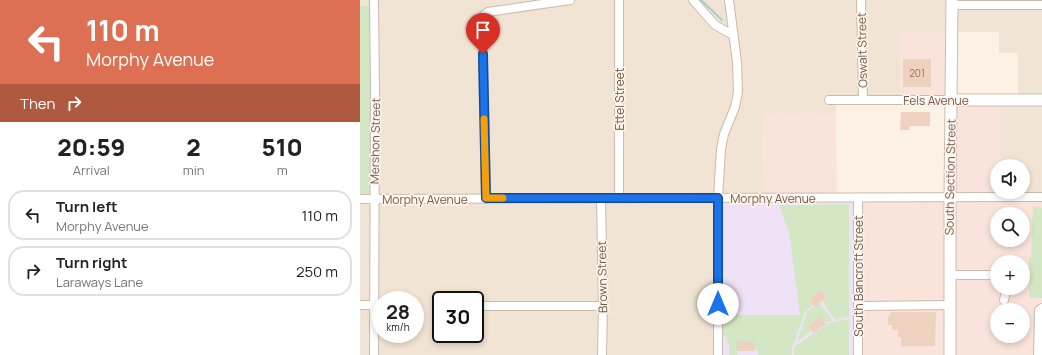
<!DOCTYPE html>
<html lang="en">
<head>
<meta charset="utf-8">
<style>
	:root { --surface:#fff; --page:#f2f2f2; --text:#222; --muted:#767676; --line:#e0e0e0 }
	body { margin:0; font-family:Manrope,sans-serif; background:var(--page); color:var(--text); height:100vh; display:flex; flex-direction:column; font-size:15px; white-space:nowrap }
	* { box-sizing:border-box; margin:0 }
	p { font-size:13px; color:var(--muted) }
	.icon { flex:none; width:22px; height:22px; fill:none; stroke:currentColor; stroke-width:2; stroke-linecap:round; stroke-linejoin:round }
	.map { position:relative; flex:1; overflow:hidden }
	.panel { display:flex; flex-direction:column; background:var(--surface); width:360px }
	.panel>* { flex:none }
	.top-card { background:#dd7052; color:#fff; overflow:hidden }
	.buttons { position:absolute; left:630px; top:159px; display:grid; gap:8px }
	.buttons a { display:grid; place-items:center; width:40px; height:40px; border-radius:50%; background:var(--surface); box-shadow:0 2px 6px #0003; font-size:20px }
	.speed { position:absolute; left:12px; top:291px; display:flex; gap:8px; font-size:20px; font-weight:700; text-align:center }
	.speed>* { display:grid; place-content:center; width:52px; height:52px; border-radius:50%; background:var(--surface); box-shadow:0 2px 6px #0003; line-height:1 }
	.speed small { font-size:10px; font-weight:400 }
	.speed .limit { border:2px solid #111; border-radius:6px; background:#fff; color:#111 }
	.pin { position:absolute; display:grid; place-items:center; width:34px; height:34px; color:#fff; margin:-41px -17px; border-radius:50% 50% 50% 0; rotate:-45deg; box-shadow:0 0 4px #0007 }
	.pin .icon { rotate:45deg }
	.me { position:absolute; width:44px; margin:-22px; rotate:0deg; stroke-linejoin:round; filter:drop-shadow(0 0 3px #0008) }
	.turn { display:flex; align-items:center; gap:14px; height:84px; padding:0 20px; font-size:18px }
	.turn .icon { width:52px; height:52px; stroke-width:2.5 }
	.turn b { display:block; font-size:28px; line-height:34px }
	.then { display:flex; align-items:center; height:38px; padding:0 20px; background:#0003; gap:8px; font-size:15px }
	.eta { display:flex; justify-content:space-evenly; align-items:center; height:68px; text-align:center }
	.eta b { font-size:24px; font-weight:800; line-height:28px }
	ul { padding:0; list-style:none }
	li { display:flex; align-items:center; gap:12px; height:50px; margin:0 8px 6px; padding:0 12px; border:2px solid var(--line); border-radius:16px }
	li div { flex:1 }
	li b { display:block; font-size:15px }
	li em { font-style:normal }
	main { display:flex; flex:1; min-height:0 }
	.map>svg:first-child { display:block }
</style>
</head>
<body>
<main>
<section class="panel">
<div class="top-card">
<div class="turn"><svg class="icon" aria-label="left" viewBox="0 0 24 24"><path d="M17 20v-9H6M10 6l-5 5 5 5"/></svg><div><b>110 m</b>Morphy Avenue</div></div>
<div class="then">Then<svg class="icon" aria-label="right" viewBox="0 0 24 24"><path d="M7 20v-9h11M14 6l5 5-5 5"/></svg></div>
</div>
<div class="eta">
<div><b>20:59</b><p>Arrival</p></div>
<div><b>2</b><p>min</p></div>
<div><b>510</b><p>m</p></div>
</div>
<ul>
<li><svg class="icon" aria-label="left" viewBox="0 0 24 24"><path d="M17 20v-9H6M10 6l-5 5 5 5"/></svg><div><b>Turn left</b><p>Morphy Avenue</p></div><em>110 m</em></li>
<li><svg class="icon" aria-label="right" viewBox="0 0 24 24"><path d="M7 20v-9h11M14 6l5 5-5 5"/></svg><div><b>Turn right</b><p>Laraways Lane</p></div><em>250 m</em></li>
</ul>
</section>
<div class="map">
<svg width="682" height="355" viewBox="0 0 682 355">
	<rect width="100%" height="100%" fill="#fbf2e5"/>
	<path fill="#f2e4d4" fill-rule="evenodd" d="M 0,0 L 682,0 L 682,200 L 640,200 L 640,192 L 663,192 L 663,166 L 640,166 L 640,104 L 658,103 L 658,53 L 639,53 L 639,32 L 541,32 L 540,103 L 476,104 L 476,113 L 403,114 L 404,201 L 362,201 L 363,355 L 0,355 L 0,194 L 11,193 L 10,6 L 0,6 ZM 21,300 L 55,300 L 55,334 L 21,334 ZM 81,300 L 115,300 L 115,334 L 81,334 Z"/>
	<path fill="#fae3da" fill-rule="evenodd" d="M 540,32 L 595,32 L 595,104 L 640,104 L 640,166 L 637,166 L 637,192 L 640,192 L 640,200 L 682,200 L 682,355 L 496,355 L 404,201 L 403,114 L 476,113 L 477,194 L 586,194 L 587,104 L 540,103 ZM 637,214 L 663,214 L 663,240 L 637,240 ZM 637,262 L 663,262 L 663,288 L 637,288 ZM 637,310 L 663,310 L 663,336 L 637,336 Z"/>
	<polygon fill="#efe2f7" points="496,200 496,355 363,355 362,201"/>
	<g fill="#d3e7c4">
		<polygon points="0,6 10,6 11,194 0,194"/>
		<polygon points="488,204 489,206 489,317 475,320 462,301 467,297 461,290 449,300 453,305 445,312 435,341 432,347 432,355 398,355 398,350 394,350 394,341 377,341 377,355 369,355 369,344 367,343 367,337 363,336 363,319 367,315 440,315 429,232 419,205"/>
		<polygon points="673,207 682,208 682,298 669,298 669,257 671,257"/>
		<polygon points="459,303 473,321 465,322 460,317 448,325 451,331 437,342 447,312"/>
		<polygon points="489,319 489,355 434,355 434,347 469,323"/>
	</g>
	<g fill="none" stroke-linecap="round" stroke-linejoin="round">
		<polyline stroke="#a2cdd4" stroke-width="2" points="341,0 362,20"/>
	</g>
	<g fill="#eed1be">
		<rect x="543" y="59" width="28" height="28"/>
		<polygon points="541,112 570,112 570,126 550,126 550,130 540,130"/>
		<polygon points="461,290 467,297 454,307 449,300"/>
		<polygon points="530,312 576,312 575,346 541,346 541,337 538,337 538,330 532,330 532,325 528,325 528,316 530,315"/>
		<polygon points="461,316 466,324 453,333 448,326"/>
		<rect x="377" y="341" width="17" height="10"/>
	</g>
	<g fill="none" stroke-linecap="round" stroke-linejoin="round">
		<defs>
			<g id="street">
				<polyline points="14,0 15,90 14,355"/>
				<polyline points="333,0 355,25 373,35"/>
				<polyline points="501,0 503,100"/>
				<polyline points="592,5 682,5"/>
				<polyline points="469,100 591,100"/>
				<polyline points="241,198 243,306 242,355"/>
				<polyline points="259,198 259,0"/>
				<polyline points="498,198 498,355"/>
				<polyline points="0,199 682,197"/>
				<polyline points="126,199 122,18 124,15 128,12 210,0"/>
				<polyline points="590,275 637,275"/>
				<polyline points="644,300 647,288"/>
				<polyline points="0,305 14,305"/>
				<polyline points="115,306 243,306"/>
				<polyline points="499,306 590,305"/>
				<polyline points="358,355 358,198 361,149 364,134 375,107 378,92 377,62 369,0"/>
				<polyline points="678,355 679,310 682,308"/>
			</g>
			<g id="secondary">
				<polyline points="591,100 682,100"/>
				<polyline points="590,355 590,197 591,100 592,0"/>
			</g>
		</defs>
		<use href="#street" stroke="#ccbaac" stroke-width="10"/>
		<use href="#secondary" stroke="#d0bcad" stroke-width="13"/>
		<use href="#street" stroke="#fff" stroke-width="8"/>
		<use href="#secondary" stroke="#fff" stroke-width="11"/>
	</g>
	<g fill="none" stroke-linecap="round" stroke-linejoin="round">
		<defs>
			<polyline id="route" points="123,54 126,198 358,198 358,304"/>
		</defs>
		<use href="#route" stroke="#114b97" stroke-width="10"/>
		<use href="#route" stroke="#1a73e8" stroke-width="7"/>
		<polyline stroke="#f59e0b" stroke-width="7" points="124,119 126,198 143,198"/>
	</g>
	<g text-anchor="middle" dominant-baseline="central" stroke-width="3" stroke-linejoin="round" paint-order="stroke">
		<g font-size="10" fill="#917768">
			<text x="557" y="73">201</text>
		</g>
		<g font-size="12" fill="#72594c" stroke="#fef6eb">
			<text transform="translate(502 50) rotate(-91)">Oswalt Street</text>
			<text transform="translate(259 99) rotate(-90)">Ettel Street</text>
			<text x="576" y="100">Fels Avenue</text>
			<text transform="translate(15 141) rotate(-89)">Mershon Street</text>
			<text transform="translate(590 177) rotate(-89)">South Section Street</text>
			<text x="413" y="198">Morphy Avenue</text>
			<text x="65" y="199">Morphy Avenue</text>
			<text transform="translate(498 276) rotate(-90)">South Bancroft Street</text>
			<text transform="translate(242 277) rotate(-91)">Brown Street</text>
		</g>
	</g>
</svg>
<div class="buttons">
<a><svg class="icon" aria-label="sound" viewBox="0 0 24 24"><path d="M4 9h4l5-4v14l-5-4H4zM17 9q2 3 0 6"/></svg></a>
<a><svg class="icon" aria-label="search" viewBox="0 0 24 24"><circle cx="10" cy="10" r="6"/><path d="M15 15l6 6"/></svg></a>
<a>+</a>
<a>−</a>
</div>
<div class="speed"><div>28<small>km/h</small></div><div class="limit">30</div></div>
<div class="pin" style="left:123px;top:54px;background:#d93025"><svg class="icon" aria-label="arrive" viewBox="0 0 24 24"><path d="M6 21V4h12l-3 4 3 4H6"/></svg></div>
<svg class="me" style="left:358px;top:304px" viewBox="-20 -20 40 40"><circle r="19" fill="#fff"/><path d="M0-13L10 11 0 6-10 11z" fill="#1a73e8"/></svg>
</div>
</main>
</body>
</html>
